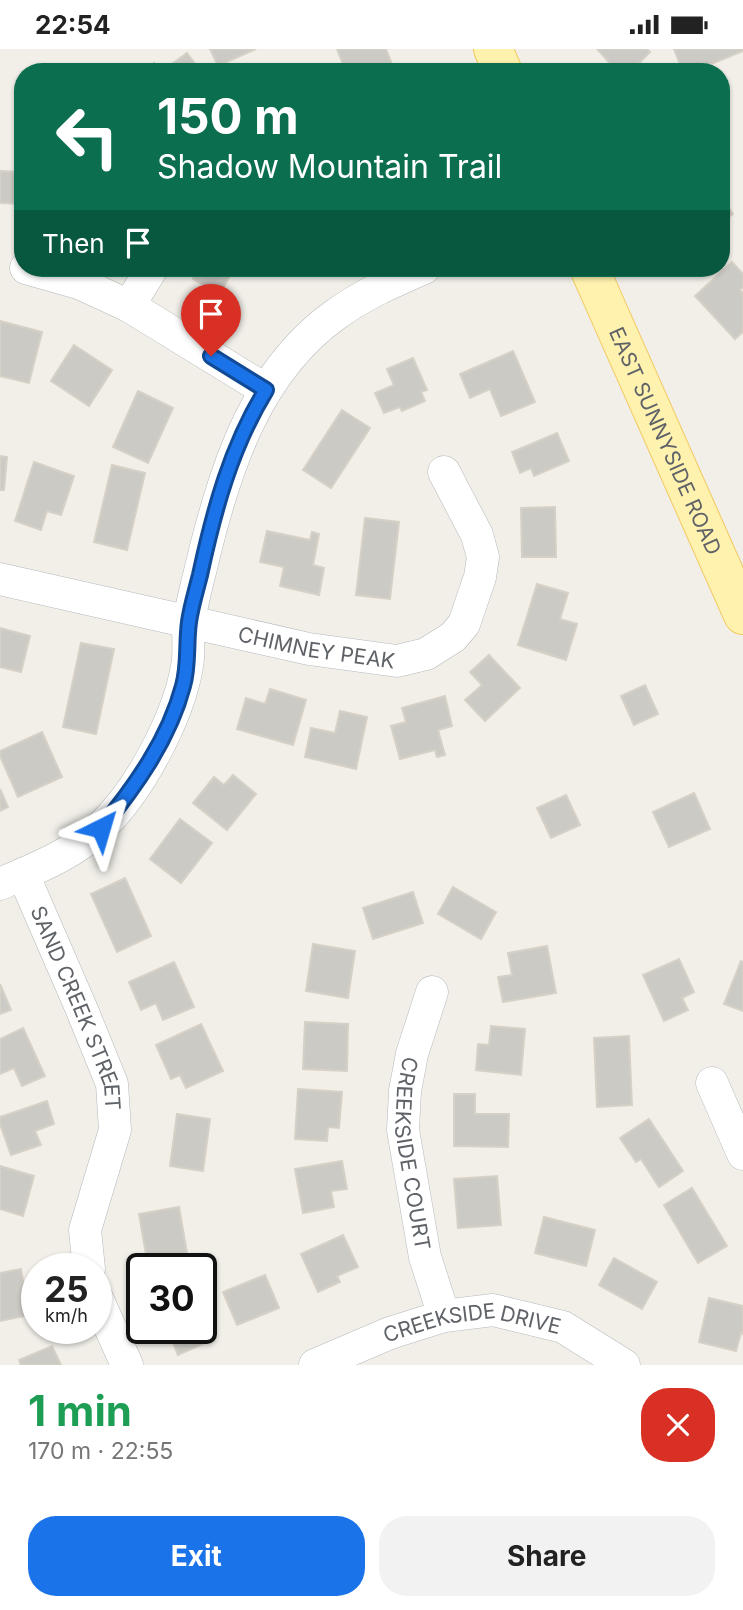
<!DOCTYPE html>
<html lang="en">
<head>
<meta charset="utf-8">
<style>
	:root { --surface:#fff; --page:#f2f2f2; --text:#222; --muted:#767676; --accent:#1a73e8 }
	body { margin:0; font-family:Inter,sans-serif; background:var(--page); color:var(--text); height:100vh; display:flex; flex-direction:column; font-size:26px; white-space:nowrap }
	* { box-sizing:border-box; margin:0 }
	p { font-size:23px; color:var(--muted) }
	.icon { flex:none; width:38px; height:38px; fill:none; stroke:currentColor; stroke-width:2; stroke-linecap:round; stroke-linejoin:round }
	.map { position:relative; height:1316px; overflow:hidden }
	.side { display:flex; flex-direction:column; background:var(--surface); flex:1 }
	.side>* { flex:none }
	.guide { position:absolute; left:14px; top:14px; width:716px; height:214px; border-radius:28px; box-shadow:0 2px 5px #0004; background:#0b6e4f; color:#fff; overflow:hidden }
	.speed { position:absolute; left:21px; top:1204px; display:flex; gap:14px; font-size:35px; font-weight:700; text-align:center }
	.speed>* { display:grid; place-content:center; width:91px; height:91px; border-radius:50%; background:var(--surface); box-shadow:0 2px 5px #0004; line-height:1 }
	.speed small { font-size:18px; font-weight:400 }
	.speed .limit { border:4px solid #111; border-radius:10px; background:#fff; color:#111 }
	.pin { position:absolute; display:grid; place-items:center; width:60px; height:60px; color:#fff; margin:-72px -30px; border-radius:50% 50% 50% 0; rotate:-45deg; box-shadow:0 0 7px #0007 }
	.pin .icon { rotate:45deg }
	.me { position:absolute; width:77px; margin:-38px; rotate:40deg; stroke-linejoin:round; filter:drop-shadow(0 0 5px #0008) }
	.turn { display:flex; align-items:center; gap:24px; height:147px; padding:0 28px; font-size:32px }
	.turn .icon { width:91px; height:91px; stroke-width:2.5 }
	.turn b { display:block; font-size:49px; line-height:60px }
	.then { display:flex; align-items:center; height:66px; padding:0 28px; background:#0003; gap:14px; font-size:26px }
	.round { display:grid; place-items:center; flex:none; width:74px; height:74px; border-radius:28px; background:var(--page) }
	.summary { display:flex; align-items:center; justify-content:space-between; height:119px; padding:0 28px }
	h1 { font-size:42px; font-weight:700; line-height:52px; color:#1e9e55 }
	.cta { display:flex; gap:14px; margin-top:auto; padding:14px 28px }
	.cta a { flex:1; height:80px; border-radius:28px; background:var(--accent); color:#fff; font-size:28px; font-weight:700; line-height:80px; text-align:center }
	.cta a+a { background:var(--page); color:var(--text) }
	.status { display:flex; justify-content:space-between; align-items:center; height:49px; padding:0 35px; background:var(--surface); direction:ltr }
	.status svg { height:19px; fill:currentColor }
	.map>svg:first-child { display:block }
</style>
</head>
<body>
<div class="status"><b>22:54</b><svg viewBox="0 0 49 12"><path d="M0 12V9h3v3zM5 12V6h3v6zM10 12V3h3v9zM15 12V0h3v12zM26 1h20v11H26zM47 4h2v5h-2z"/></svg></div>
<div class="map">
<svg width="743" height="1316" viewBox="0 0 743 1316">
	<rect width="100%" height="100%" fill="#f1efe8"/>
	<g fill="#cccac5" stroke="#d6d1c6" stroke-width="2">
		<polygon points="210,0 256,0 218,17"/>
		<polygon points="337,0 386,0 395,23 346,23"/>
		<polygon points="597,0 647,0 650,3 630,23 618,23"/>
		<polygon points="674,0 743,0 743,2 692,23 683,23"/>
		<polygon points="187,4 201,23 161,23"/>
		<polygon points="154,14 161,23 142,23"/>
		<polygon points="0,122 23,123 23,155 0,154"/>
		<polygon points="721,147 733,165 721,173"/>
		<polygon points="732,213 743,225 743,238 740,241 743,244 743,283 735,290 695,247"/>
		<polygon points="199,219 234,219 220,245 193,230"/>
		<polygon points="0,272 42,283 29,334 0,327"/>
		<polygon points="74,296 112,321 89,357 51,332"/>
		<polygon points="513,302 535,353 501,367 490,340 470,349 460,325"/>
		<polygon points="413,309 427,341 421,343 425,352 402,362 400,358 384,364 375,344 394,336 387,320"/>
		<polygon points="138,342 173,359 148,414 113,398"/>
		<polygon points="342,361 370,379 331,439 303,421"/>
		<polygon points="557,384 569,412 534,427 531,419 520,424 512,403"/>
		<polygon points="0,407 7,408 4,441 0,441"/>
		<polygon points="34,413 74,427 61,466 47,462 41,481 15,472"/>
		<polygon points="112,416 145,424 127,501 94,493"/>
		<polygon points="555,458 556,508 522,508 521,459"/>
		<polygon points="365,469 399,473 390,550 356,546"/>
		<polygon points="267,482 310,491 312,483 319,485 313,516 324,519 319,546 280,537 284,518 260,513"/>
		<polygon points="537,535 568,544 560,570 577,575 566,611 518,596"/>
		<polygon points="0,579 30,587 21,623 0,618"/>
		<polygon points="81,594 114,600 96,685 63,678"/>
		<polygon points="489,606 520,639 485,672 465,651 482,636 470,623"/>
		<polygon points="645,636 658,665 634,676 621,647"/>
		<polygon points="270,640 306,651 293,696 237,680 246,649 265,655"/>
		<polygon points="445,647 452,677 438,681 445,706 437,708 435,701 400,710 391,677 406,673 402,659"/>
		<polygon points="340,662 367,668 356,720 305,708 311,679 335,684"/>
		<polygon points="42,683 62,728 18,748 0,707 0,702"/>
		<polygon points="233,726 256,745 227,781 193,754 214,728 224,736"/>
		<polygon points="0,740 8,758 0,762"/>
		<polygon points="694,744 710,780 669,798 653,763"/>
		<polygon points="566,746 580,776 551,789 537,759"/>
		<polygon points="180,770 212,794 181,834 150,810"/>
		<polygon points="125,829 151,887 117,903 91,845"/>
		<polygon points="453,838 496,863 481,890 438,865"/>
		<polygon points="413,843 423,874 373,890 363,859"/>
		<polygon points="313,895 355,902 348,949 306,942"/>
		<polygon points="547,897 556,944 503,953 498,928 512,926 508,904"/>
		<polygon points="679,910 694,943 682,949 688,961 664,972 643,926"/>
		<polygon points="741,912 743,913 743,962 724,955"/>
		<polygon points="174,913 194,958 163,971 156,954 141,961 129,933"/>
		<polygon points="0,935 11,961 0,965"/>
		<polygon points="305,973 348,975 347,1022 303,1020"/>
		<polygon points="201,975 223,1022 186,1039 180,1026 171,1030 156,996"/>
		<polygon points="491,977 525,980 521,1026 476,1021 478,995 489,996"/>
		<polygon points="23,979 45,1027 22,1037 14,1019 0,1025 0,990"/>
		<polygon points="629,987 632,1056 597,1058 594,989"/>
		<polygon points="298,1040 342,1043 339,1079 328,1078 327,1092 295,1090"/>
		<polygon points="454,1045 475,1045 475,1065 509,1065 508,1098 454,1097"/>
		<polygon points="47,1052 54,1075 35,1082 41,1096 11,1106 0,1075 0,1068"/>
		<polygon points="177,1065 210,1070 203,1122 170,1117"/>
		<polygon points="649,1070 683,1122 659,1138 641,1110 636,1113 620,1089"/>
		<polygon points="342,1112 347,1140 331,1142 334,1158 303,1164 295,1120"/>
		<polygon points="0,1117 34,1127 23,1167 0,1160"/>
		<polygon points="497,1127 501,1176 458,1179 454,1130"/>
		<polygon points="692,1139 727,1197 698,1214 664,1156"/>
		<polygon points="179,1158 187,1204 147,1211 139,1165"/>
		<polygon points="544,1168 595,1181 586,1217 535,1204"/>
		<polygon points="343,1186 358,1218 337,1227 340,1233 318,1243 301,1205"/>
		<polygon points="614,1209 657,1233 642,1260 599,1236"/>
		<polygon points="21,1220 29,1266 0,1272 0,1224"/>
		<polygon points="265,1226 279,1259 237,1276 223,1243"/>
		<polygon points="709,1249 743,1257 743,1285 741,1284 736,1302 699,1293"/>
		<polygon points="201,1260 214,1290 178,1306 167,1279 201,1279"/>
		<polygon points="52,1297 61,1316 21,1316 19,1311"/>
	</g>
	<g fill="none" stroke-linecap="round" stroke-linejoin="round">
		<defs>
			<g id="minor">
				<polyline points="26,219 79,234 129,257 266,341"/>
				<polyline points="129,257 152,219"/>
				<path id="s1" d="M 0,530 L 309,600 L 397,612 L 426,605 L 453,588 L 464,575 L 480,528 L 483,508 L 477,486 L 444,423"/>
				<path id="s2" d="M 23,825 L 82,961 L 112,1035 L 115,1081 L 85,1181 L 89,1220"/>
				<path d="M 0,835 C 34,820 74,805 101,778 C 139,743 179,667 187,617 C 190,603 187,588 189,574 C 192,550 200,525 205,502 C 227,414 258,321 335,266 C 362,246 394,232 424,219"/>
				<path id="s3" d="M 432,943 L 412,1005 L 405,1042 L 403,1081 L 425,1208 L 444,1267"/>
				<polyline points="712,1034 743,1105"/>
				<polyline points="96,1247 127,1316"/>
				<path id="s4" d="M 315,1316 L 390,1284 L 444,1267 L 493,1261 L 563,1278 L 624,1316"/>
			</g>
			<g id="major">
				<polyline points="493,0 503,23"/>
				<path id="s5" d="M 589,219 L 743,566"/>
			</g>
		</defs>
		<use href="#minor" stroke="#b5b8bc" stroke-width="33"/>
		<use href="#major" stroke="#f2c960" stroke-width="40"/>
		<use href="#minor" stroke="#fff" stroke-width="32"/>
		<use href="#major" stroke="#fff2af" stroke-width="38"/>
	</g>
	<g fill="none" stroke-linecap="round" stroke-linejoin="round">
		<defs>
			<path id="route" d="M 101,779 C 135,738 169,690 183,637 C 189,616 186,595 189,573 C 191,558 196,542 200,526 C 214,461 231,398 266,341 L 211,307"/>
		</defs>
		<use href="#route" stroke="#114b97" stroke-width="18"/>
		<use href="#route" stroke="#1a73e8" stroke-width="12"/>
	</g>
	<g text-anchor="middle" dominant-baseline="central" stroke-width="5" stroke-linejoin="round" paint-order="stroke">
		<g font-size="21" fill="#5f6368" stroke="#fff">
			<text stroke="none"><textPath href="#s5" startOffset="189">EAST SUNNYSIDE ROAD</textPath></text>
			<text stroke="none"><textPath href="#s1" startOffset="324">CHIMNEY PEAK</textPath></text>
			<text stroke="none"><textPath href="#s2" startOffset="145">SAND CREEK STREET</textPath></text>
			<text stroke="none"><textPath href="#s3" startOffset="166">CREEKSIDE COURT</textPath></text>
			<text stroke="none"><textPath href="#s4" startOffset="166">CREEKSIDE DRIVE</textPath></text>
		</g>
	</g>
</svg>
<div class="speed"><div>25<small>km/h</small></div><div class="limit">30</div></div>
<div class="pin" style="left:211px;top:307px;background:#d93025"><svg class="icon" aria-label="arrive" viewBox="0 0 24 24"><path d="M6 21V4h12l-3 4 3 4H6"/></svg></div>
<svg class="me" style="left:101px;top:779px" viewBox="-20 -20 40 40"><path d="M0-17L14 15 0 8-14 15z" fill="#1a73e8" stroke="#fff" stroke-width="4"/></svg>
<div class="guide">
<div class="turn"><svg class="icon" aria-label="left" viewBox="0 0 24 24"><path d="M17 20v-9H6M10 6l-5 5 5 5"/></svg><div><b>150 m</b>Shadow Mountain Trail</div></div>
<div class="then">Then<svg class="icon" aria-label="arrive" viewBox="0 0 24 24"><path d="M6 21V4h12l-3 4 3 4H6"/></svg></div>
</div>
</div>
<section class="side">
<div class="summary"><div><h1>1 min</h1><p>170 m · 22:55</p></div><a class="round" style="background:#d93025;color:#fff"><svg class="icon" aria-label="close" viewBox="0 0 24 24"><path d="M6 6l12 12M18 6L6 18"/></svg></a></div>
<div class="cta"><a>Exit</a><a>Share</a></div>
</section>
</body>
</html>
